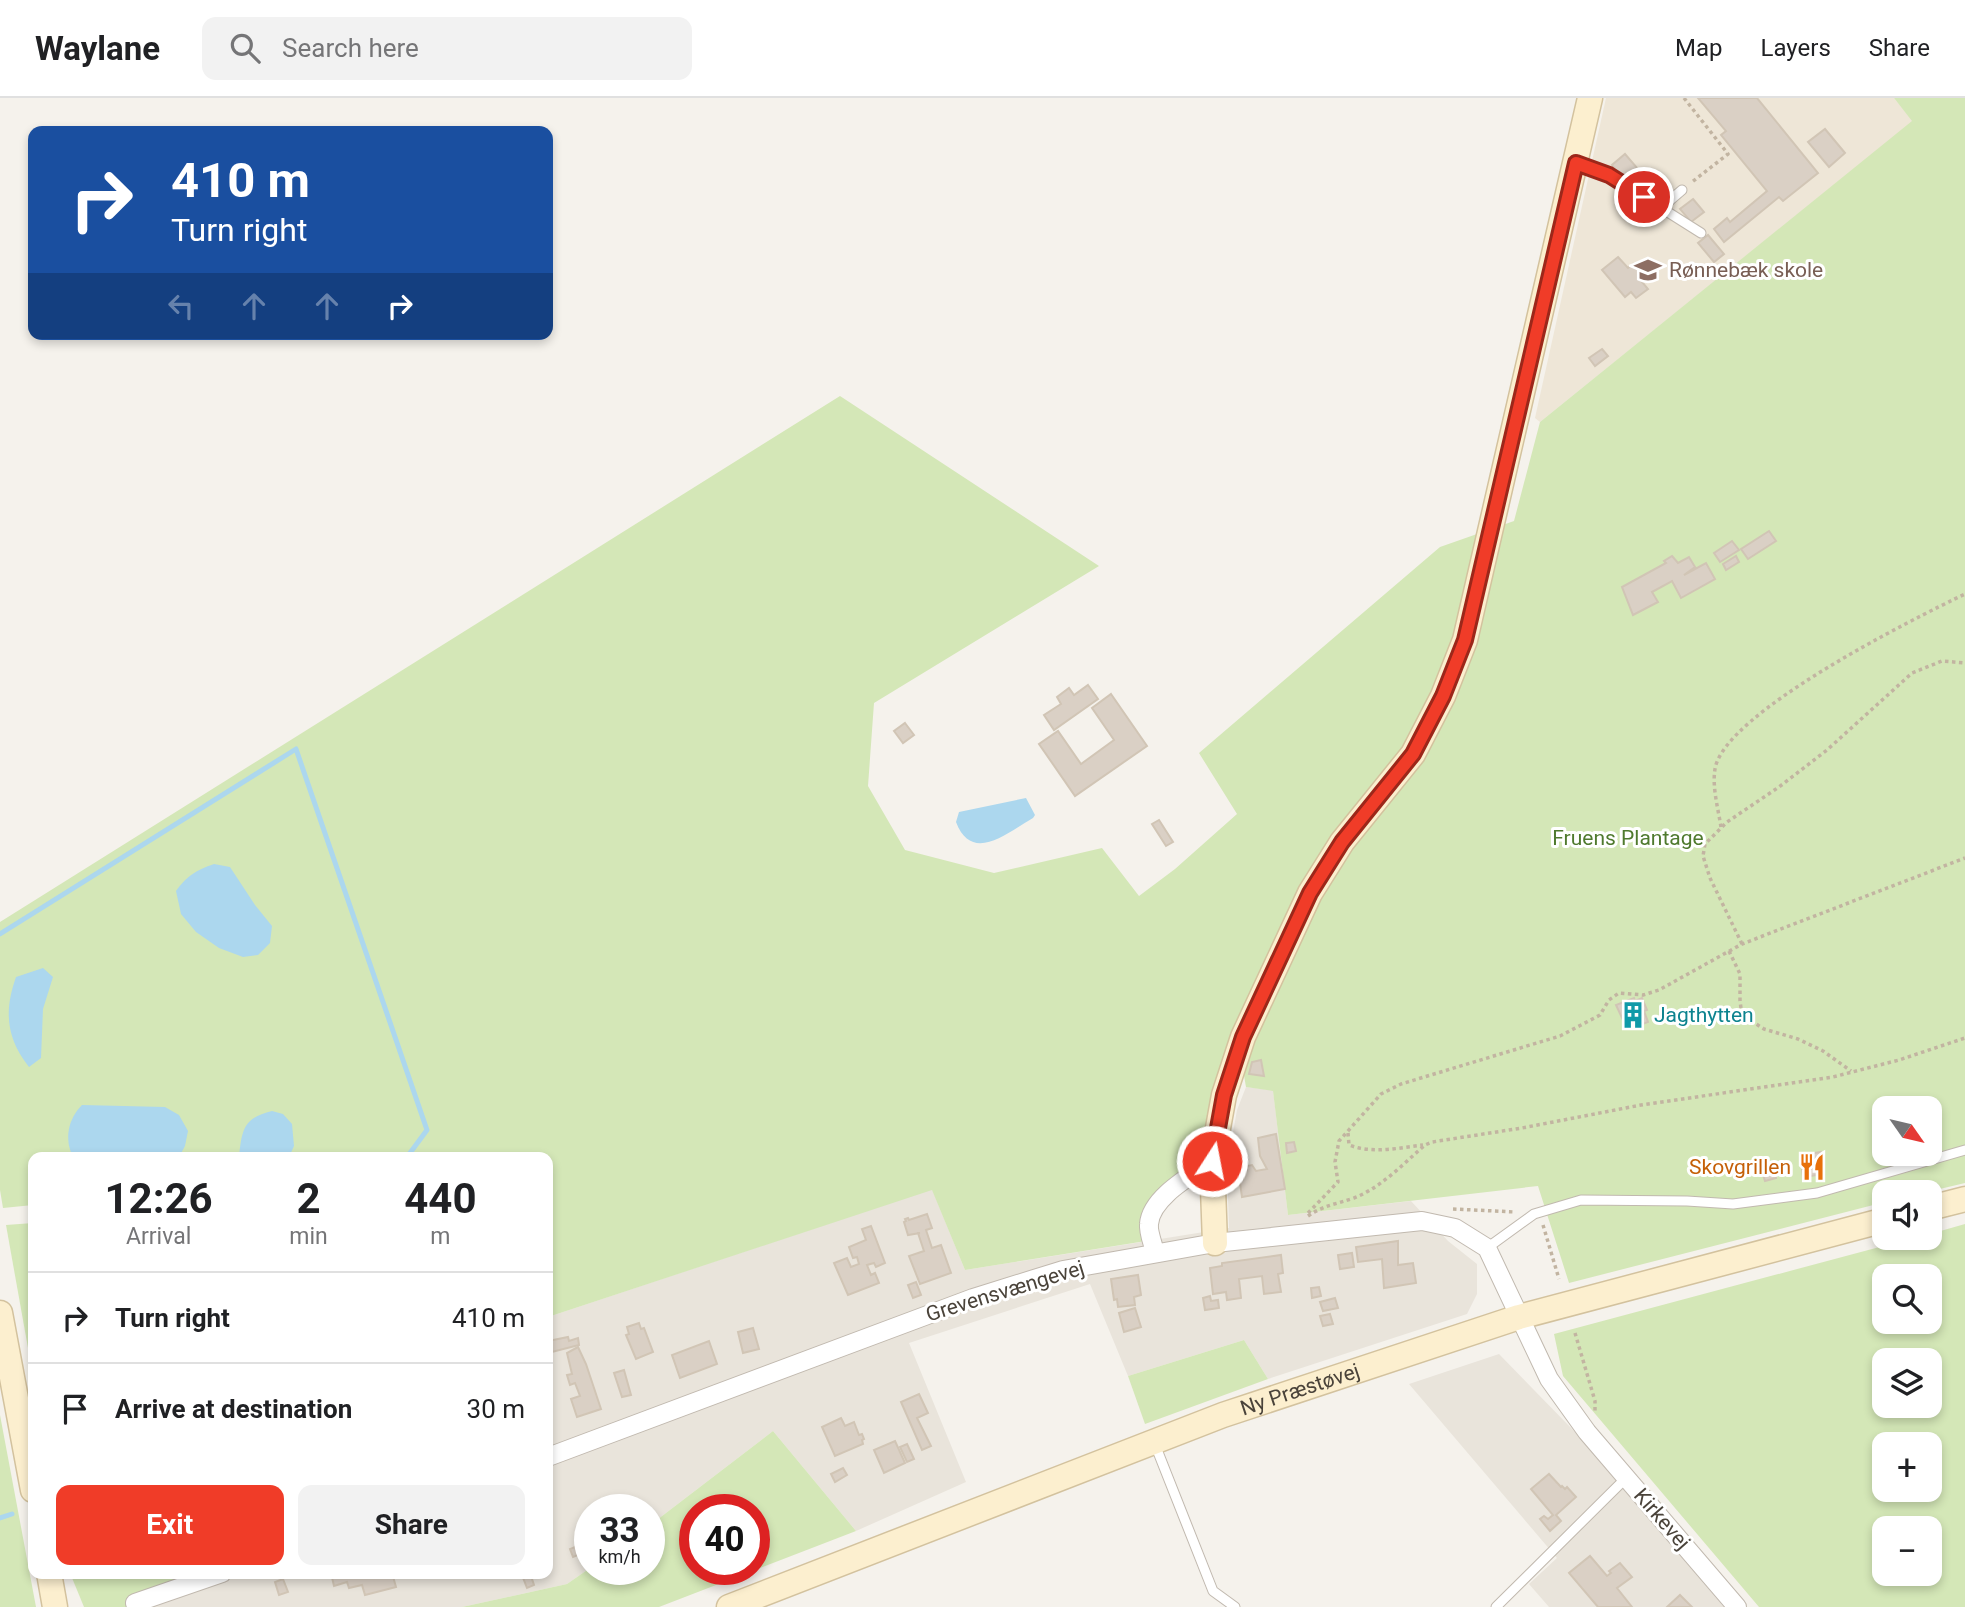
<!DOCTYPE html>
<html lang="en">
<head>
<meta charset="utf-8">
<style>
	:root { --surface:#fff; --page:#f2f2f2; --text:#202124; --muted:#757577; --line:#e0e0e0; --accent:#f03c28 }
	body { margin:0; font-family:Roboto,sans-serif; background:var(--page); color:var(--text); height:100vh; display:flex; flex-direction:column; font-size:26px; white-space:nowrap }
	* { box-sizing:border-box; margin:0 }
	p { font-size:23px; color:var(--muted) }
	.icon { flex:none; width:38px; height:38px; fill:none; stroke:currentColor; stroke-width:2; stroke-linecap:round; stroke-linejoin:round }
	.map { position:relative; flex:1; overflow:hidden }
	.drawer { position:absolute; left:28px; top:1054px; width:525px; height:427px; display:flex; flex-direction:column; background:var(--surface); border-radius:14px; box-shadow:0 4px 10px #0003 }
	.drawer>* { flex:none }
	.banner { position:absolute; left:28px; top:28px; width:525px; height:214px; border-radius:14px; box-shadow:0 4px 10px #0003; background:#1a4fa0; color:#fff; overflow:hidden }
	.needle { width:46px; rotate:124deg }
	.tools { position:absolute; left:1872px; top:998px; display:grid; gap:14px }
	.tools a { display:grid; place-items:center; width:70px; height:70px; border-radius:14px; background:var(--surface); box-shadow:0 4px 10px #0003; font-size:35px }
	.speed { position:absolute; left:574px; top:1396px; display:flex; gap:14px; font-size:35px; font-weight:700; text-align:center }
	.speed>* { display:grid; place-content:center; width:91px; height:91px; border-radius:50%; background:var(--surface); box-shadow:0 4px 10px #0003; line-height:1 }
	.speed small { font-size:18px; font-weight:400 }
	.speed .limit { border:10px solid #d22; background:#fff; color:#111 }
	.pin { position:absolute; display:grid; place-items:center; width:60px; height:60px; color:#fff; margin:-30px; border:4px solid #fff; border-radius:50%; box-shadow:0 2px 7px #0007 }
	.me { position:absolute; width:77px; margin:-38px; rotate:11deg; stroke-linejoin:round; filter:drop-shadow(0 0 5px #0008) }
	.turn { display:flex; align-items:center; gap:24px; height:147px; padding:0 28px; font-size:32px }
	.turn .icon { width:91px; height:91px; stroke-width:2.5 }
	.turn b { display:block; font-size:49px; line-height:60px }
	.lanes { display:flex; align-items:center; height:66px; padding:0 28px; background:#0003; justify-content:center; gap:35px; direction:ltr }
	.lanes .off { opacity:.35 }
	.eta { display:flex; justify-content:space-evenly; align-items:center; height:119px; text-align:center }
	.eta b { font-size:42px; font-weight:700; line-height:49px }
	.primary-button { display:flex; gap:14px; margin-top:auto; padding:14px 28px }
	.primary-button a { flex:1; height:80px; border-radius:14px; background:var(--accent); color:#fff; font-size:28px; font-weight:700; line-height:80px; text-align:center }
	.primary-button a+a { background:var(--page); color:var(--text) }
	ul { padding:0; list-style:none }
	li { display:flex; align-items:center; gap:21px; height:91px; padding:0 28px; border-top:2px solid var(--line) }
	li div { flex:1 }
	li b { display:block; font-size:26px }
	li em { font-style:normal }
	header { display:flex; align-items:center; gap:42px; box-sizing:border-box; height:98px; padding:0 35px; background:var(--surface); border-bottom:2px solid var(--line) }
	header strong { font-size:33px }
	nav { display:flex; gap:38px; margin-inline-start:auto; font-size:24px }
	.search { width:490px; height:63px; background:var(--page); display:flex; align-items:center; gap:18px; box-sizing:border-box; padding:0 24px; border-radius:14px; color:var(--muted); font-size:26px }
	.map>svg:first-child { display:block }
</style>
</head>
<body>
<header>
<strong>Waylane</strong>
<div class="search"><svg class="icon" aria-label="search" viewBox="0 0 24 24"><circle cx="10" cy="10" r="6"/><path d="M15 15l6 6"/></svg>Search here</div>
<nav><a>Map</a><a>Layers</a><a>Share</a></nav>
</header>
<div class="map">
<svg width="1965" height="1509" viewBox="0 0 1965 1509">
	<rect width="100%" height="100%" fill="#f5f2ec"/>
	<g fill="#e9e4db">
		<polygon points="1246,989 1273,992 1288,1117 1411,1103 1448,1143 1477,1166 1477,1196 1467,1216 1268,1281 1244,1242 1128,1278 1090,1186 909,1245 966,1384 856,1433 773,1333 649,1428 649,1412 590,1412 590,1470 567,1486 462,1509 131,1509 199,1475 548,1475 548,1219 932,1091 965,1172 1229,1130 1227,1068 1237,1012"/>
		<polygon points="1499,1256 1574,1333 1724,1509 1549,1509 1529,1486 1557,1460 1409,1286"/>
	</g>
	<polygon fill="#eee6d7" points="1606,0 1894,0 1913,23 1540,324 1535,320"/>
	<g fill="#d4e7b7" fill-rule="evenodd">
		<path d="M 1894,0 L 1965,0 L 1965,1085 L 1927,1094 L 1885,1094 L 1885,1104 L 1569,1185 L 1538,1088 L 1288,1117 L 1273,993 L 1246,989 L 1236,932 L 1206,1056 L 1155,1098 L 1146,1143 L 965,1172 L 932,1092 L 548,1219 L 548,1059 L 33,1059 L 33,1107 L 3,1110 L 0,1092 L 0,824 L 840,298 L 1099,468 L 874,605 L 868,688 L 905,752 L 994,775 L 1102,750 L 1139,798 L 1175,771 L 1237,716 L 1199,655 L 1440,449 L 1514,423 L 1540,324 L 1912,23 ZM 1885,1010 L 1930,1010 L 1930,1055 L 1885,1055 Z"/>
		<polygon points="33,1125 33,1278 6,1127"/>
		<path d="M 1965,1126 L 1965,1509 L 1759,1509 L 1563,1278 L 1554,1236 L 1917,1139 L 1930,1139 L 1930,1136 ZM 1885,1178 L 1930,1178 L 1930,1223 L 1885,1223 ZM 1885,1262 L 1930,1262 L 1930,1307 L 1885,1307 ZM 1885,1346 L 1930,1346 L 1930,1391 L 1885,1391 ZM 1885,1430 L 1930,1430 L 1930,1475 L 1885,1475 Z"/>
		<polygon points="1244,1242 1268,1281 1145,1326 1128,1278"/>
		<polygon points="0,1317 36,1509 0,1509"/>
		<path d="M 773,1333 L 856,1433 L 659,1509 L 462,1509 L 567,1486 L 590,1470 L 590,1472 L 649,1472 L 649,1428 ZM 695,1412 L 754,1412 L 754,1472 L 695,1472 Z"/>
		<polygon points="70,1475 199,1475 131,1509 84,1509"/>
	</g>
	<g fill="#acd7ee">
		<path d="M 1026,700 L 1035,717 L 1033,720 C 1007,735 972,766 956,724 L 959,714 Z"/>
		<path d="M 214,766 L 230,769 L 255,807 L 272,828 L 270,845 L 258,857 L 243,859 L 219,850 L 196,834 L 181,816 L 176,793 C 187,778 196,772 214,766 Z"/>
		<path d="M 43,870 L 53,879 L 43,911 L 41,960 L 29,969 C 6,940 4,913 16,879 Z"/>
		<path d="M 82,1007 L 165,1009 L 179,1017 L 188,1033 L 185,1048 L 179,1059 L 73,1059 C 64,1041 68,1021 82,1007 Z"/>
		<path d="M 272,1013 L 283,1016 L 292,1026 L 294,1048 L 289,1059 L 239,1059 C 242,1032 243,1020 272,1013 Z"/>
	</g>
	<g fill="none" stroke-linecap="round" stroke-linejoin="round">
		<g stroke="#acd7ee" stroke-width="5">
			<polyline points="0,836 296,651 427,1032 407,1059"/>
			<polyline points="0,1420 12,1416"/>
		</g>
	</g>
	<g fill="#dad0c5" stroke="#d1c5b5" stroke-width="2">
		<polygon points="1698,0 1757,0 1818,75 1783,103 1779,99 1724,144 1714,131 1727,120 1730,124 1767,93 1721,37 1726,33"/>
		<polygon points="1825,31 1845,55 1829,69 1808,44"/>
		<polygon points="1625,56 1638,71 1624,82 1612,67"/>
		<polygon points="1659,81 1670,94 1658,103 1647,91"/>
		<polygon points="1693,101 1704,114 1691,124 1680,111"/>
		<polygon points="1708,137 1724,156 1714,164 1698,145"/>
		<polygon points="1618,159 1628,170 1633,166 1646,181 1642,184 1648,191 1636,200 1631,194 1625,199 1602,172"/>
		<polygon points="1602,251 1608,258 1595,268 1589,260"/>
		<polygon points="1769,433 1776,443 1748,461 1741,451"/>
		<polygon points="1732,443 1739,452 1720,464 1714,455"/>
		<polygon points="1672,458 1678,465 1689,459 1695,469 1684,477 1706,465 1715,481 1681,500 1672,483 1652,494 1658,504 1633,517 1622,489 1666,465 1664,463"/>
		<polygon points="1736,458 1739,464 1726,472 1723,466"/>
		<polygon points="1088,587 1098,601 1054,632 1044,617 1061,606 1057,599 1069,590 1074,597"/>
		<polygon points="1111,596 1147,648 1075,698 1039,646 1058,633 1081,666 1114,642 1092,610"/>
		<polygon points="905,625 914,637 903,645 894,633"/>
		<polygon points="1159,722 1173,744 1166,748 1152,726"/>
		<polygon points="1634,900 1635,903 1642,900 1647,912 1644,913 1648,924 1632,930 1628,920 1623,922 1616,907"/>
		<polygon points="1261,962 1264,978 1249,976 1252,964"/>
		<polygon points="1276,1036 1285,1091 1242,1099 1238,1070 1252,1067 1256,1073 1267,1071 1260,1058 1258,1040"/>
		<polygon points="1294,1044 1296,1053 1287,1055 1286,1045"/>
		<polygon points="1821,1054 1824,1076 1803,1079 1801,1062 1809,1061 1808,1056"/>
		<polygon points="1774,1071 1776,1080 1765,1083 1762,1074"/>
		<polygon points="927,1116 932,1130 926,1132 932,1150 941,1147 951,1175 920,1186 909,1158 924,1153 918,1135 920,1135 908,1137 904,1124 906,1123 905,1121 908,1120 909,1122"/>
		<polygon points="871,1128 885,1165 876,1169 874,1165 867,1167 871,1177 875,1175 879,1185 848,1197 834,1165 847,1160 851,1169 859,1166 857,1159 853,1160 849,1149 866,1142 862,1131"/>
		<polygon points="1398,1143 1398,1167 1413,1165 1416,1185 1384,1190 1382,1161 1358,1164 1356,1149"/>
		<polygon points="1352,1155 1354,1169 1340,1171 1338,1157"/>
		<polygon points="1281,1157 1283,1175 1278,1176 1281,1194 1264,1196 1262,1178 1239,1181 1241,1200 1227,1202 1226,1194 1213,1196 1210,1170 1222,1168 1222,1165"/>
		<polygon points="1138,1177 1141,1197 1134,1199 1135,1207 1118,1209 1117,1201 1114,1202 1111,1181"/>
		<polygon points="916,1184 921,1197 913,1200 908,1187"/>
		<polygon points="1319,1189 1321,1198 1312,1200 1311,1190"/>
		<polygon points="1210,1198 1211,1203 1218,1202 1219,1210 1205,1212 1203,1200"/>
		<polygon points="1335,1200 1338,1210 1323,1213 1320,1204"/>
		<polygon points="1135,1210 1141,1229 1124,1234 1119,1215"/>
		<polygon points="1330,1216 1333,1226 1323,1228 1320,1218"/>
		<polygon points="639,1225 641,1231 644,1230 653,1254 636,1261 626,1237 629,1236 627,1229"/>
		<polygon points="753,1230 759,1251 743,1255 738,1234"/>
		<polygon points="568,1239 569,1243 578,1240 579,1247 548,1255 548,1243"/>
		<polygon points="709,1243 717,1266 680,1280 672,1257"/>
		<polygon points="578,1249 586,1266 601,1311 577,1319 571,1301 580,1298 575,1285 570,1287 567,1277 572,1276 567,1255"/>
		<polygon points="624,1272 631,1297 622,1299 614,1275"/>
		<polygon points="919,1296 928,1315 917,1320 931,1348 922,1352 901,1304"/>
		<polygon points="841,1320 845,1328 854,1324 859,1337 862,1336 864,1341 862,1342 863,1346 835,1358 822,1329"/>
		<polygon points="895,1343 905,1365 884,1375 874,1352"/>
		<polygon points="907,1346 914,1361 907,1364 900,1349"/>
		<polygon points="843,1370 847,1377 835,1384 831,1376"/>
		<polygon points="1549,1376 1561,1389 1562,1388 1565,1391 1567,1389 1576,1399 1556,1417 1561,1423 1550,1433 1540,1421 1544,1418 1548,1421 1553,1417 1531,1391"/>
		<polygon points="580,1447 583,1455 573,1459 570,1451"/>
		<polygon points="1590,1458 1607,1478 1611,1475 1609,1473 1620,1465 1632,1479 1617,1490 1632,1509 1598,1509 1569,1475"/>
		<polygon points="331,1475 392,1475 396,1489 365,1497 362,1487 349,1490 347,1484 334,1488"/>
		<polygon points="530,1475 534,1487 527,1490 522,1477"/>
		<polygon points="283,1481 288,1494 279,1497 275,1484"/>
		<polygon points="1680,1497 1692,1509 1667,1509"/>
	</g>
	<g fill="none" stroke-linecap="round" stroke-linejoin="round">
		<defs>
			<g id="lane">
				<polyline points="1577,65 1609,77 1701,135"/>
				<polyline points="1661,110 1682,92"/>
				<polyline points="1487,1150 1534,1116 1581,1102 1687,1103 1733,1106 1817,1095 1965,1052"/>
				<polyline points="1154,1344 1213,1493 1235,1509"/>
				<polyline points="1496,1509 1626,1380"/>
			</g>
			<g id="street">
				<path d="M 1155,1154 C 1153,1146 1148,1134 1149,1126 C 1151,1099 1192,1077 1212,1063"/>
				<polyline points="548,1359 973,1200 1063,1172 1215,1145 1422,1123 1455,1130 1487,1150 1549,1281 1587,1334 1737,1509"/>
				<polyline points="135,1505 222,1475"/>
			</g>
			<g id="secondary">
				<polyline points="1930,1110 1965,1101"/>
				<polyline points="1215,1145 1212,1063 1224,997 1243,939 1310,795 1342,744 1413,656 1443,598 1465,542 1590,0"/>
				<polyline points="0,1215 33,1392"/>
				<polyline points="49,1475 55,1509"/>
				<path id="s1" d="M 729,1509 L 1223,1317 L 1519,1219 L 1885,1122"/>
			</g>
		</defs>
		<use href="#lane" stroke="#c1b9af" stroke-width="11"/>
		<use href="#street" stroke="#c1b9af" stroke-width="20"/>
		<use href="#secondary" stroke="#d3c29e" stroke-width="27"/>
		<g stroke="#c2b4a1" stroke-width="3.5" stroke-dasharray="3.5 3.5" stroke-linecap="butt">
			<polyline points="1684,0 1728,56 1692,84"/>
			<path d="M 1721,729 C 1718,710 1712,689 1715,671 C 1724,615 1913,521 1965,496"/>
			<polyline points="1742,846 1710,780 1703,758 1705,746 1727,724 1779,689 1827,652 1912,575 1942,563 1965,565"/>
			<polyline points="1729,853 1740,876 1740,903 1742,917 1764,931 1798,941 1823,953 1851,973"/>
			<path d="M 1348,1035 L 1349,1047 C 1372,1056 1399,1050 1423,1047"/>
			<polyline points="1453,1111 1515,1114"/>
			<polyline points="1308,1115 1338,1084 1335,1064 1339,1043 1381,996 1401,986 1560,938 1600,917 1609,902 1619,895 1643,897 1659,892 1742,846 1965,760"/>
			<path d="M 1308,1118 C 1324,1107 1337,1106 1354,1100 C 1382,1089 1403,1066 1425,1047 L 1432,1044 L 1522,1030 L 1641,1007 L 1833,979 L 1899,962 L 1965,940"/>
			<polyline points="1543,1127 1559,1181"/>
			<polyline points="1575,1235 1595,1303 1595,1316"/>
		</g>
		<use href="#lane" stroke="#fff" stroke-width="9"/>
		<use href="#street" stroke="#fff" stroke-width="18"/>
		<use href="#secondary" stroke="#fcefcf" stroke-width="24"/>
	</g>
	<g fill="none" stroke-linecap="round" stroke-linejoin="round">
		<defs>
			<polyline id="route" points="1212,1063 1224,997 1243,939 1310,795 1342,744 1413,656 1443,598 1465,542 1576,65 1609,77 1644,99"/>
		</defs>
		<use href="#route" stroke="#9c271a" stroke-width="18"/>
		<use href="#route" stroke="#f03c28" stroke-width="12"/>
	</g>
	<defs>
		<symbol id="school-bare" viewBox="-9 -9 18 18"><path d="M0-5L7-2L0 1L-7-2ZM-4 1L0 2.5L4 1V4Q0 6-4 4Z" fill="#8d6e63" stroke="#fff" stroke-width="2.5" paint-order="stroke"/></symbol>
		<symbol id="building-bare" viewBox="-9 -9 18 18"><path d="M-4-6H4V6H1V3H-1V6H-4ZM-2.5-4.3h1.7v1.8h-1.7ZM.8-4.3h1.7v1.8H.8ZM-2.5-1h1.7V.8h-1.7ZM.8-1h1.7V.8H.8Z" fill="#0f9aa8" stroke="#fff" stroke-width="2.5" paint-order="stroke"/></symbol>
		<symbol id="restaurant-bare" viewBox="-9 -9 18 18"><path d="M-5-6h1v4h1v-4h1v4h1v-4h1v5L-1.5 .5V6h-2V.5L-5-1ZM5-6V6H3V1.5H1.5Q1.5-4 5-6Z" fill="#e8710a" stroke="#fff" stroke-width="2.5" paint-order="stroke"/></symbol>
	</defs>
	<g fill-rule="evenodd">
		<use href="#school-bare" x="1629" y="153" width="38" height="38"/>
		<use href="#building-bare" x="1614" y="898" width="38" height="38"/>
		<use href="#restaurant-bare" x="1793" y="1050" width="38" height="38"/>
	</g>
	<g text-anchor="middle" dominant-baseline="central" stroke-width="6" stroke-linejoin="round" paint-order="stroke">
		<g font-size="21" fill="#785e54" stroke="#fff" text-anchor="start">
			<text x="1669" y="172">Rønnebæk skole</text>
		</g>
		<g font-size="21" fill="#4f7a2e" stroke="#fff">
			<text x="1628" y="740">Fruens Plantage</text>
		</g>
		<g font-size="21" fill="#0d838f" stroke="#fff" text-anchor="start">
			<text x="1654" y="917">Jagthytten</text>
		</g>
		<g font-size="21" fill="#c56008" stroke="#fff" text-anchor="end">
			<text x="1791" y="1069">Skovgrillen</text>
		</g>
		<g font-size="21" fill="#4a433a" stroke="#fff">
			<text transform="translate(1005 1193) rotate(-17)">Grevensvængevej</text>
			<text stroke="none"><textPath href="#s1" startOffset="611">Ny Præstøvej</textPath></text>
			<text transform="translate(1662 1421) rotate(49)">Kirkevej</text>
		</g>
	</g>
</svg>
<div class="tools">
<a><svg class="needle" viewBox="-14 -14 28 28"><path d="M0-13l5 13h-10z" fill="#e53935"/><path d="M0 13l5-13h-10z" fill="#757577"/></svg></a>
<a><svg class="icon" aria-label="sound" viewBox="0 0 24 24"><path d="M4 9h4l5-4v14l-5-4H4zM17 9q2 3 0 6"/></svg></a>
<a><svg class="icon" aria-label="search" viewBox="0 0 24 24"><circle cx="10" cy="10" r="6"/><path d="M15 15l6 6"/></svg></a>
<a><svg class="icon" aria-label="layers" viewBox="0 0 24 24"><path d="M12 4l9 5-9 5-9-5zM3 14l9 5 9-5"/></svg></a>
<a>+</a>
<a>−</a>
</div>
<div class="speed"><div>33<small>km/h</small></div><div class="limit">40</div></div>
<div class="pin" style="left:1644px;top:99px;background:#d93025"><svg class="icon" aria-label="arrive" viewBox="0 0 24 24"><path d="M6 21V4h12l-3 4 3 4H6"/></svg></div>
<svg class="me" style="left:1212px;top:1063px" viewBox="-20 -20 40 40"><circle r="17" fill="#f03c28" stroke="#fff" stroke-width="3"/><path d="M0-11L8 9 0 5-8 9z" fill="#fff"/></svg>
<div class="banner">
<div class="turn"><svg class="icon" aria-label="right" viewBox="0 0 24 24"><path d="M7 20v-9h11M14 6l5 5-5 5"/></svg><div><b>410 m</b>Turn right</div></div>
<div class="lanes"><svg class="icon off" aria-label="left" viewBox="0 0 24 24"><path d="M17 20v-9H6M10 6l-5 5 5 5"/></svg><svg class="icon off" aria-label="ahead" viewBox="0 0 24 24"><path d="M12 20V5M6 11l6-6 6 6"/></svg><svg class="icon off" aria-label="ahead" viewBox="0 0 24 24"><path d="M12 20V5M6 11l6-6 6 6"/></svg><svg class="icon" aria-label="right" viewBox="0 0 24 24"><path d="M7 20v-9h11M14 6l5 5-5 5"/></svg></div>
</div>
<section class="drawer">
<div class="eta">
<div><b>12:26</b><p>Arrival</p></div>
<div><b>2</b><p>min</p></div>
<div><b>440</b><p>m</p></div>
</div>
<ul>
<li><svg class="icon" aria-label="right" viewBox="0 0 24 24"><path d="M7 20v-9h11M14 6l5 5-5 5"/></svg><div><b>Turn right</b></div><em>410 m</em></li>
<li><svg class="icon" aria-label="arrive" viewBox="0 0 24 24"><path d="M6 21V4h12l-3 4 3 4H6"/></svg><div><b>Arrive at destination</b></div><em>30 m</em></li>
</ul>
<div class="primary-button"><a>Exit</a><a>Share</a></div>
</section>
</div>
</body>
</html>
